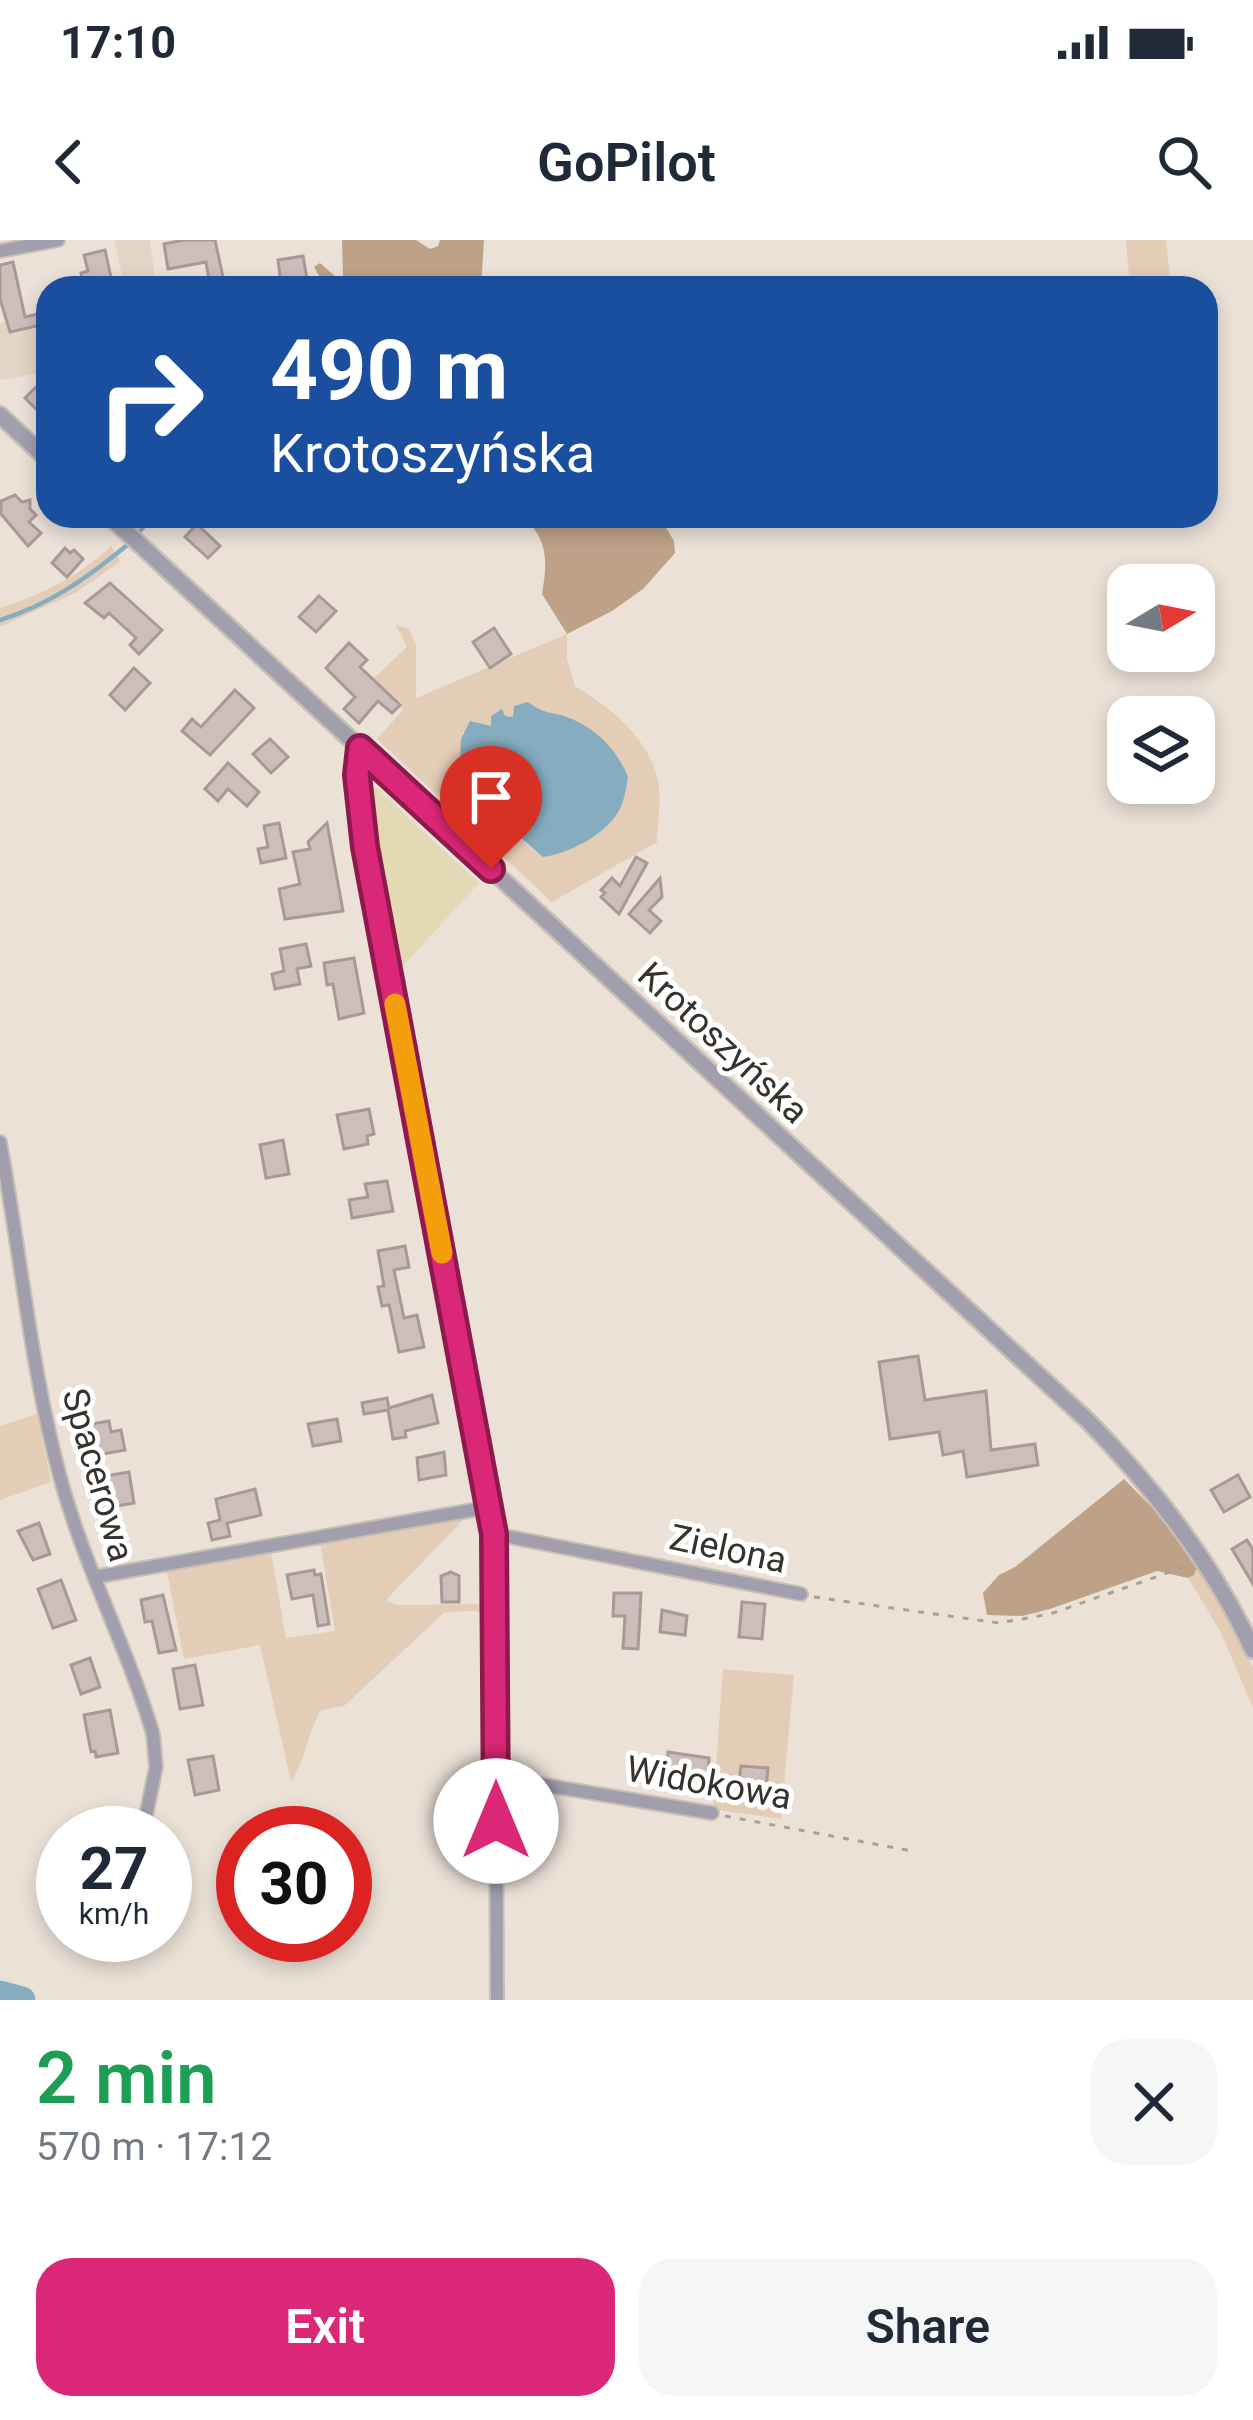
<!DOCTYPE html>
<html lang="en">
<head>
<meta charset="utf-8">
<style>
	:root { --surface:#fff; --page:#f6f6f7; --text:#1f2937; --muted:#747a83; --accent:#db2777 }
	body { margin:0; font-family:Roboto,sans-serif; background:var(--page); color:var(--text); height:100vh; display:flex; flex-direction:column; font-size:45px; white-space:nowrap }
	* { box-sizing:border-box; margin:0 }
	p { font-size:39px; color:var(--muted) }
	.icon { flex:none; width:66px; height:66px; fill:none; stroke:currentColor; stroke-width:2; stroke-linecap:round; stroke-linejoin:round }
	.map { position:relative; height:1760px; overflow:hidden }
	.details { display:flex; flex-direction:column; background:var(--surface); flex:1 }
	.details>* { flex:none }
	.hud { position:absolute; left:36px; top:36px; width:1182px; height:252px; border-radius:36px; box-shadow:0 6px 18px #0003; background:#1a4fa0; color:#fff; overflow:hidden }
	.needle { width:78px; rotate:80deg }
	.buttons { position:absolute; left:1107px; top:324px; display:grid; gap:24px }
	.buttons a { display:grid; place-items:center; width:108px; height:108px; border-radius:24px; background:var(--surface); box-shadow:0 6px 18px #0003; font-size:60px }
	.speed { position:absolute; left:36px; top:1566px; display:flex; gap:24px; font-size:60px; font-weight:700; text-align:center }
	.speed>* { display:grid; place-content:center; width:156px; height:156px; border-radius:50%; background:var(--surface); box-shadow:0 6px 18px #0003; line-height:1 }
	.speed small { font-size:30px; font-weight:400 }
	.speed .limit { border:18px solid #d22; background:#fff; color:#111 }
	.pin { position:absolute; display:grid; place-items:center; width:102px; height:102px; color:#fff; margin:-123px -51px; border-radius:50% 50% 50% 0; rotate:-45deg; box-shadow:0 0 12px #0007 }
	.pin .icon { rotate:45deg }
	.me { position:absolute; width:132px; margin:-66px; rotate:0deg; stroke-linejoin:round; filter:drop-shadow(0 0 9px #0008) }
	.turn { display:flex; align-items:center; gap:42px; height:252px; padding:0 36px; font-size:54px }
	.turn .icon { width:156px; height:156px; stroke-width:2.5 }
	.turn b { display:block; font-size:84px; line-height:102px }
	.round { display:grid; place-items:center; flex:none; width:126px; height:126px; border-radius:36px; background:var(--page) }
	.overview { display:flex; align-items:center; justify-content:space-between; height:204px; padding:0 36px }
	h1 { font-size:72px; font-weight:600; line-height:90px; color:#1e9e55 }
	.action { display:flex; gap:24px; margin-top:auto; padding:24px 36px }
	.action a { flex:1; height:138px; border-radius:36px; background:var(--accent); color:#fff; font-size:48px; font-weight:600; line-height:138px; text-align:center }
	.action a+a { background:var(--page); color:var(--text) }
	.status { display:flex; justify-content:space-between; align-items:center; height:84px; padding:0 60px; background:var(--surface); direction:ltr }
	.status svg { height:33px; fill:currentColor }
	header { display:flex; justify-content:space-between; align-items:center; height:156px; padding:0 36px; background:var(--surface); font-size:54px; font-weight:600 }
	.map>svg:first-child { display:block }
</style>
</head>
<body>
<div class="status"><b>17:10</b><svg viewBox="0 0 49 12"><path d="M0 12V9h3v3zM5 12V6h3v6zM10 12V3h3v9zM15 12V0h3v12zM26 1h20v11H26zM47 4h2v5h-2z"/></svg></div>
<header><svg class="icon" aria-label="back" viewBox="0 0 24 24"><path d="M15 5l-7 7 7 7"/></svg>GoPilot<svg class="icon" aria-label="search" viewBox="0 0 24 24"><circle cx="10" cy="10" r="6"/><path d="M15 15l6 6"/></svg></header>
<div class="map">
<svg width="1253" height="1760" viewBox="0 0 1253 1760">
	<rect width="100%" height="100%" fill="#ebe1d7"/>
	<g fill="#e3d4c5">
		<polygon points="114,0 150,0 156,48 125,48"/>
		<polygon points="48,72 48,132 0,140 0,83"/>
	</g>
	<g fill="#e4cdb7" fill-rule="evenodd">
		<polygon points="1126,0 1166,0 1171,48 1130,48"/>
		<path d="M 111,306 L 121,321 L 75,353 L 0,387 L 0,368 C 43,354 78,337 111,306 Z"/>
		<path d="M 396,385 L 409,389 L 416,404 L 416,458 L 567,394 L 567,419 L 575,446 C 609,467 645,494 657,536 C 662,555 658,582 657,602 L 552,662 L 377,499 L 403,470 L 373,439 L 407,407 ZM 516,471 L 554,476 L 628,537 C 618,583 589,606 543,617 L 457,545 L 455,531 L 460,530 L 463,492 L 478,484 L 491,486 L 492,477 L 513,477 Z"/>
		<polygon points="37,1174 51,1242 0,1260 0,1186"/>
		<path d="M 464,1279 L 386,1360 L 396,1365 L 488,1364 L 486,1378 L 477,1371 L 445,1372 L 344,1466 L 321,1470 C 307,1493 307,1519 291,1541 L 260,1405 L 184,1419 L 167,1332 L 271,1312 L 286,1398 L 335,1391 L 320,1303 Z"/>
		<polygon points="1197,1327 1203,1331 1253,1427 1253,1467 1219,1389 1188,1338"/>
		<polygon points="723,1429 794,1435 781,1579 713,1569"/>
	</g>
	<g fill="#bea287">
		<polygon points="342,0 416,0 430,9 438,6 440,0 484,0 481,48 398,46 370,40 351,48 326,48 314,27 320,23 337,38 343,37"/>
		<path d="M 523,276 L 659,276 L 674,301 L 675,313 L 643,349 L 612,371 L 567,394 L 542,354 C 548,321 548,300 523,276 Z"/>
		<polygon points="1124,1239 1169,1285 1197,1327 1194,1335 1188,1338 1157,1331 1050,1369 1022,1376 987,1375 983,1353 999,1335 1015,1327"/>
	</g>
	<polygon fill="#e3dab5" points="373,545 479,643 401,728 369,549"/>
	<path fill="#85adbf" d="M 528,462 C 542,473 550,472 564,476 C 594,486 617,509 628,537 C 626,549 624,564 617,574 C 603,596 567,614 543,617 L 450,536 L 460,529 L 461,499 L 470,481 L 491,486 L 491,476 L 502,469 L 505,476 L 513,477 L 514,466 Z"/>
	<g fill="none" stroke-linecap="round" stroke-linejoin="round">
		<g stroke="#85adbf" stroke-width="4.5">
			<polyline points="139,292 153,276"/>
			<path d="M 0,380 C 49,365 87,338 126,306"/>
		</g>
		<polyline stroke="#85adbf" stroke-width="27" points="0,1754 22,1760"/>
	</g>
	<g fill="#cdbebc" stroke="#a89997" stroke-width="3">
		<polygon points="184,0 215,0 223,37 209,40 206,22 168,29 164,4"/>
		<polygon points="105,10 113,46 84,48 81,33 88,31 84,15"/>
		<polygon points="303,16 307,39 281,43 278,20"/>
		<polygon points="13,22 25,77 38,74 41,85 10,92 0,59 0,25"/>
		<polygon points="41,142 48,149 48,181 25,158"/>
		<polygon points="15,255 22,262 30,260 30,269 36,275 29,282 41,293 28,306 1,274 1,261"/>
		<polygon points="197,284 220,306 208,318 185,297"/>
		<polygon points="65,308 70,313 74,310 83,319 67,337 52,323"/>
		<polygon points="110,343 162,390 139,414 130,405 136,398 109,373 104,378 85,363"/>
		<polygon points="319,356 336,371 316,392 299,377"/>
		<polygon points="494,388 511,414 490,428 473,402"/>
		<polygon points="349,403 367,420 360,427 400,465 392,473 378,461 359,483 344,469 355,457 326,428"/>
		<polygon points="134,428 150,443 125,470 110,455"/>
		<polygon points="235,450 254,468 210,515 182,491 192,479 201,487"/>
		<polygon points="270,499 288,517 271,533 253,514"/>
		<polygon points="228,523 259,552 247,566 228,549 218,561 205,549"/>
		<polygon points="279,583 286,618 261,623 258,609 268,607 264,586"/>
		<polygon points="327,583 343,671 285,679 279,649 300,644 293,612 310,609 308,602"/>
		<polygon points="636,617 647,623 619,674 601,657 605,653 601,650 612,638 620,646"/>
		<polygon points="660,638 662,657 649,670 661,681 650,693 629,674"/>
		<polygon points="306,704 311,726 297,729 300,744 275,749 272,734 284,731 280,709"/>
		<polygon points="354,718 364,773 339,779 333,744 327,745 324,723"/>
		<polygon points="369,869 374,894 367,896 368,904 344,909 337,875"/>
		<polygon points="283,900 289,934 266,938 260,905"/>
		<polygon points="387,941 393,971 352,978 349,960 368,957 365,944"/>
		<polygon points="405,1006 409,1027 394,1030 404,1078 417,1075 424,1107 399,1112 389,1065 382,1066 378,1047 384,1046 378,1011"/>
		<polygon points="918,1116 925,1160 986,1151 991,1210 1035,1204 1038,1225 967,1237 963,1211 943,1215 939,1192 890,1199 879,1122"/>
		<polygon points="432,1155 438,1183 405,1191 406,1197 393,1199 388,1170 364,1174 362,1163 387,1158 389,1168"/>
		<polygon points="337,1179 341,1201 313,1206 308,1184"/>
		<polygon points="109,1181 111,1192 121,1190 125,1210 92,1216 86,1185"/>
		<polygon points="444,1212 446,1235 419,1240 417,1218"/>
		<polygon points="129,1232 134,1263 100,1269 94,1238"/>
		<polygon points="1238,1235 1250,1257 1224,1272 1211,1250"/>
		<polygon points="255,1249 261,1275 227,1283 230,1296 212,1300 208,1283 220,1280 216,1259"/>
		<polygon points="39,1283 50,1314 33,1320 18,1291"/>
		<polygon points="1247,1300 1253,1310 1253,1344 1232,1309"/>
		<polygon points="314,1330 315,1335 321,1334 329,1384 318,1386 313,1355 292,1359 287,1335"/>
		<polygon points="451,1332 459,1336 459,1362 442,1362 441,1336"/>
		<polygon points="61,1340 76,1380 53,1388 38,1349"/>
		<polygon points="614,1353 641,1353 638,1409 623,1408 625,1376 613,1376"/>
		<polygon points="163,1355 176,1410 159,1413 152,1381 145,1382 141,1360"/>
		<polygon points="742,1362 765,1364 762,1399 739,1397"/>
		<polygon points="662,1370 687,1376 685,1395 660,1392"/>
		<polygon points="90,1418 100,1447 81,1454 71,1425"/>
		<polygon points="195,1425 203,1465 180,1469 173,1429"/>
		<polygon points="110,1470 118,1513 96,1517 95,1511 91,1512 84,1475"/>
		<polygon points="668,1512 709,1518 708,1536 697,1535 697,1540 688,1542 666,1538"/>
		<polygon points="213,1516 219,1550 195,1555 188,1520"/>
		<polygon points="741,1526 768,1528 766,1551 738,1549"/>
	</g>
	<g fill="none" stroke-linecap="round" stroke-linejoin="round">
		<defs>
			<g id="minor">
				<polyline points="0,11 58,0"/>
				<polyline points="360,508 357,535 365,607 495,1294 497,1760"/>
				<path d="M 0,902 C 21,1015 31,1133 62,1244 C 86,1330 128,1409 153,1494 L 156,1527 L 146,1576"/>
				<polyline points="495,1294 801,1354"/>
				<polyline points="94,1337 490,1267"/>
				<polyline points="496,1537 712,1573"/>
			</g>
			<g id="tertiary">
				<polyline points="0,175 48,220"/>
				<path d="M 109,276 L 1088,1181 C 1155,1249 1213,1323 1253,1410"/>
			</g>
		</defs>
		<use href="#minor" stroke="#c7beb5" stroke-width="16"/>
		<use href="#tertiary" stroke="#c7beb5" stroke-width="20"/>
		<g stroke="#a8a098" stroke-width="3" stroke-dasharray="6 9" stroke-linecap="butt">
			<polyline points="814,1357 999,1383 1050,1374 1190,1325"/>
			<polyline points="725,1576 912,1611"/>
		</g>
		<use href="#minor" stroke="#a19fae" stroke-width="12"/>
		<use href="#tertiary" stroke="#a19fae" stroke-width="15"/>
	</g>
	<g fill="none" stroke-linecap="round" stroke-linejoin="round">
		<defs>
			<polyline id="route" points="491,629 360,508 357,535 365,607 494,1294 496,1581"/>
		</defs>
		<use href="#route" stroke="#8e194d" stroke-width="30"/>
		<use href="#route" stroke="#db2777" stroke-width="21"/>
		<polyline stroke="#f59e0b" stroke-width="21" points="395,764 442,1013"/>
	</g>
	<g text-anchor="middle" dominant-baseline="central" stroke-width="10" stroke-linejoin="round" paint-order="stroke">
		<g font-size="36" fill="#36322e" stroke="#fff">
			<text transform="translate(723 803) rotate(43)">Krotoszyńska</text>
			<text transform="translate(98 1235) rotate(74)">Spacerowa</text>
			<text transform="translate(728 1309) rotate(12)">Zielona</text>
			<text transform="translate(709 1543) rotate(10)">Widokowa</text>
		</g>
	</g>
</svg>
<div class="buttons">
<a><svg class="needle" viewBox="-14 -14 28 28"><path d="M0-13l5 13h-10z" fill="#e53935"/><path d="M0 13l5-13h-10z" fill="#747a83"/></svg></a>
<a><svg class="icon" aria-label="layers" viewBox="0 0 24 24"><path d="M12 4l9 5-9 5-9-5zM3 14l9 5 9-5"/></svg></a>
</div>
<div class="speed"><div>27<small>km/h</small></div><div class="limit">30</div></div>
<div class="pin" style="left:491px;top:629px;background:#d93025"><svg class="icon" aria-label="arrive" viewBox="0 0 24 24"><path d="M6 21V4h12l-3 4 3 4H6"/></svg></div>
<svg class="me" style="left:496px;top:1581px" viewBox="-20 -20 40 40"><circle r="19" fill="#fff"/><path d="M0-13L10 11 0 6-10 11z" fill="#db2777"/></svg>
<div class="hud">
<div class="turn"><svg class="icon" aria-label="right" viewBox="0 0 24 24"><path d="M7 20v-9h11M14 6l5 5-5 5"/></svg><div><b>490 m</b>Krotoszyńska</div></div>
</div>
</div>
<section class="details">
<div class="overview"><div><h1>2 min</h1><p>570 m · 17:12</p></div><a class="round"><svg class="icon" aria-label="close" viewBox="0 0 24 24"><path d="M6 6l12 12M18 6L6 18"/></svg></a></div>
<div class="action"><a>Exit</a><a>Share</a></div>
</section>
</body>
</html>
